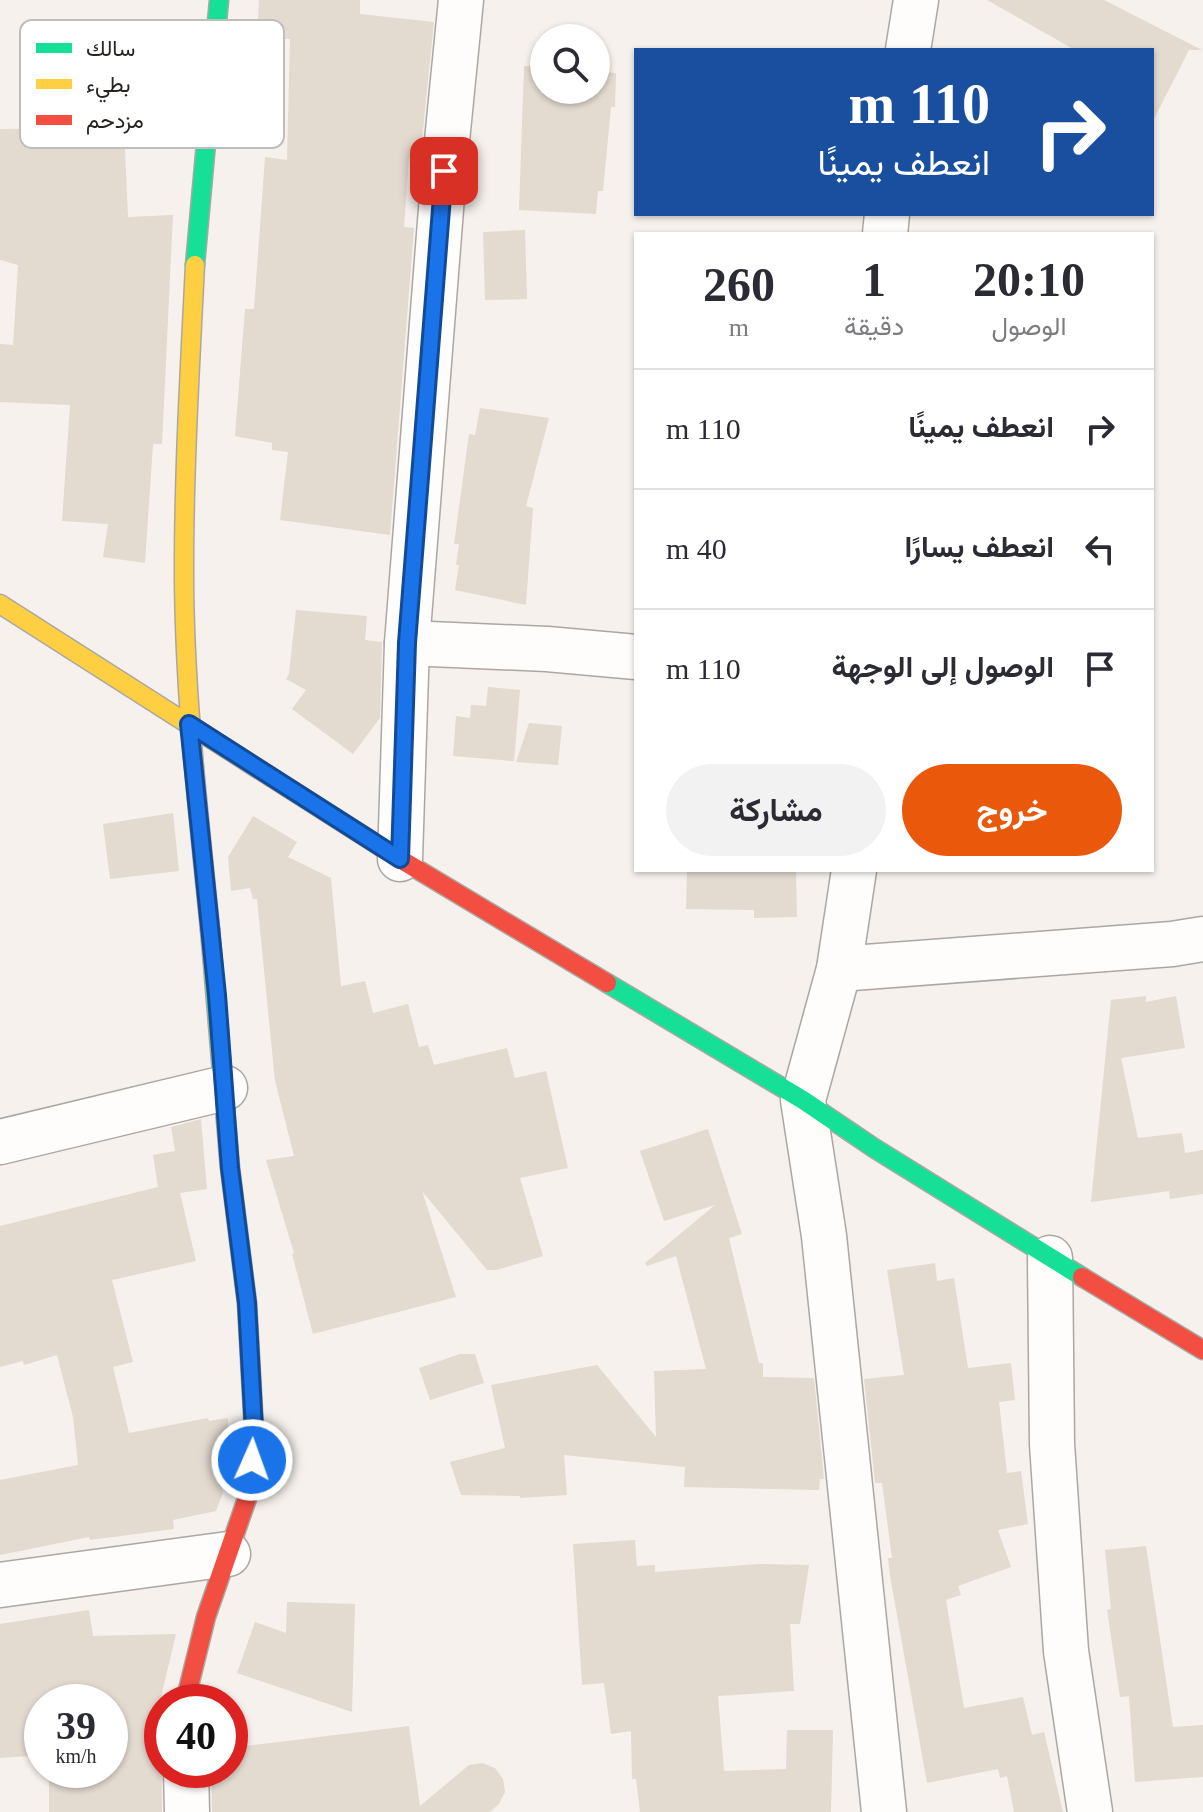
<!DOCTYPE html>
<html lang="ar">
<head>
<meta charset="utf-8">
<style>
	:root { --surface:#fff; --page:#f2f2f3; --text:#2b2b33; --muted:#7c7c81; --line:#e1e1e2; --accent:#ea580c }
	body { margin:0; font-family:"Times New Roman",Vazirmatn,serif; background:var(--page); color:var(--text); direction:rtl; height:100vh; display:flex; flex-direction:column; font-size:30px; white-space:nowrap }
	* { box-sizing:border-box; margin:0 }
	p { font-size:26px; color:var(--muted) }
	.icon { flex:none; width:44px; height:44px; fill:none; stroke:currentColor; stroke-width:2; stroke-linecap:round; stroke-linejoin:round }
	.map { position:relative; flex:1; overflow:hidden; direction:ltr }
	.side { position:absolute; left:634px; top:232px; width:520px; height:640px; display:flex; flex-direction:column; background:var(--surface); border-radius:0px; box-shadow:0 2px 6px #0004; direction:rtl }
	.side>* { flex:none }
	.hud { position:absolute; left:634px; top:48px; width:520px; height:168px; border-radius:0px; box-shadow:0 2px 6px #0004; direction:rtl; background:#1a4fa0; color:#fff; overflow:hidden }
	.buttons { position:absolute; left:530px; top:24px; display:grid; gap:16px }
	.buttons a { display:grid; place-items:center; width:80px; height:80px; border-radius:50%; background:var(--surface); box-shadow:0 2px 6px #0004; font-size:40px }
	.speed { position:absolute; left:24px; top:1684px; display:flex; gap:16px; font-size:40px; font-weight:700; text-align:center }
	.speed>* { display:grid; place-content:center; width:104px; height:104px; border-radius:50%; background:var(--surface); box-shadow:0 2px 6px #0004; line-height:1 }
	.speed small { font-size:20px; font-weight:400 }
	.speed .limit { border:12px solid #d22; background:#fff; color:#111 }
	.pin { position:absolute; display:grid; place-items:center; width:68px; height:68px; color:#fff; margin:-34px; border-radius:16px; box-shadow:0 4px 12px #0006 }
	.me { position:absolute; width:88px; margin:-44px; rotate:2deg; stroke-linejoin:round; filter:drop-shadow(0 0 6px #0008) }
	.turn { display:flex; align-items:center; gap:28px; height:168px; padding:0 32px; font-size:36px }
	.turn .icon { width:104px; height:104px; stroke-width:2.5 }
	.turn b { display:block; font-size:56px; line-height:68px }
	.eta { display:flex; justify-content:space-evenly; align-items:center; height:136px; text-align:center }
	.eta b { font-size:48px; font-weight:700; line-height:56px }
	.action { display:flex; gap:16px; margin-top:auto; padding:16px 32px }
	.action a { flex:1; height:92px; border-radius:48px; background:var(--accent); color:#fff; font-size:32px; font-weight:700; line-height:92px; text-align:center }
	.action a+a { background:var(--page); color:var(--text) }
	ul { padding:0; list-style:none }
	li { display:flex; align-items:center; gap:24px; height:120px; padding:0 32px; border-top:2px solid var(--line) }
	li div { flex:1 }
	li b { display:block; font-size:30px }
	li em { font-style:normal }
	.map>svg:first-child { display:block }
</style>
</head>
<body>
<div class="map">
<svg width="1203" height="1812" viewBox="0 0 1203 1812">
	<rect width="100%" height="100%" fill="#f6f1ec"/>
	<g fill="#e3dad0">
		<polygon points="259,0 360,0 360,14 434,22 420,159 409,158 404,227 414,228 390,535 280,520 288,452 272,450 272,443 235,436 245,309 254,309 265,157 287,160 290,39 257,38"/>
		<polygon points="987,0 1104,0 1202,50 1189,50 1152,123 1152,50 1075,50"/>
		<polygon points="524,66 544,67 544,90 596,90 596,71 616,73 615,107 611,107 603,191 598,191 596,214 519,210"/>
		<polygon points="124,128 128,217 173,215 162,444 153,444 145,563 103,557 108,524 62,521 70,405 0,402 0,344 13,345 18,265 0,260 0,129"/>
		<polygon points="525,230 527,299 485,300 483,232"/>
		<polygon points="480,408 549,418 526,506 533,508 526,605 455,590 459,565 456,565 459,544 454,544 469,434 475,435"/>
		<polygon points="296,610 367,616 365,640 382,642 380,718 353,754 292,709 306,690 286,679 289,674"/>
		<polygon points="488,687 520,690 514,761 453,756 456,716 470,718 471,705 486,706"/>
		<polygon points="529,723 562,726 558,765 516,762"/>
		<polygon points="173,813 179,871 110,879 103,824"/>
		<polygon points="253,816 297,842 288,857 331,878 341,986 365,981 373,1013 408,1004 419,1047 428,1045 434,1065 507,1048 515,1078 546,1071 568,1168 520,1178 543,1256 497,1270 487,1270 422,1191 456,1297 313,1334 292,1254 294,1253 266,1160 294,1156 275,1081 257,899 253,899 250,888 231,891 228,857"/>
		<polygon points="687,870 796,870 797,917 754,918 754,910 686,909"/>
		<polygon points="1146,996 1146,1002 1176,996 1185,1048 1121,1058 1138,1138 1182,1133 1185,1153 1203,1150 1203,1194 1170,1199 1169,1191 1091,1202 1111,1000"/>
		<polygon points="201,1119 207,1189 180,1193 196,1261 112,1280 133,1362 113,1367 129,1433 208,1418 209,1421 228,1418 227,1466 218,1469 223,1493 216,1511 173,1520 174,1529 90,1540 89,1537 0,1555 0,1480 78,1465 73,1417 57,1355 24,1365 23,1361 0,1367 0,1226 158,1187 153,1155 175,1151 171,1127"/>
		<polygon points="708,1129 742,1234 729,1238 759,1363 763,1363 763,1377 814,1378 824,1479 820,1479 819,1490 684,1487 685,1467 564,1455 567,1495 520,1498 520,1496 461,1495 450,1462 505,1448 491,1385 597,1365 656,1437 654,1371 706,1369 676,1256 647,1266 645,1263 715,1205 664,1221 640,1151"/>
		<polygon points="935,1263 937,1281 954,1278 968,1368 1011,1363 1015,1400 999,1402 1007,1473 1021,1471 1028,1524 998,1530 1011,1567 958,1586 961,1595 946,1600 964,1708 1023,1697 1032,1735 1044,1732 1063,1812 1014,1812 1007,1776 1000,1778 998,1769 927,1783 890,1576 888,1558 892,1558 882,1483 875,1483 864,1379 904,1375 887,1270"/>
		<polygon points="460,1354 475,1354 484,1383 430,1400 419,1368"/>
		<polygon points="635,1540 637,1566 655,1565 655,1572 759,1564 809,1565 800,1624 790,1624 794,1691 718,1696 724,1771 786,1769 787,1730 833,1730 831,1812 640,1812 636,1779 632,1779 631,1731 611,1734 604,1683 582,1685 573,1544"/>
		<polygon points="1146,1546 1173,1727 1203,1725 1203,1777 1135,1782 1129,1696 1120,1697 1107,1610 1111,1609 1105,1550"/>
		<polygon points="287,1602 355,1604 352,1712 237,1673 255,1622 286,1633"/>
		<polygon points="89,1610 93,1636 176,1634 161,1697 162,1812 49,1812 49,1770 110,1770 110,1702 38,1702 42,1727 42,1755 0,1758 0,1624"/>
		<polygon points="409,1726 420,1806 469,1765 482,1763 495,1768 503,1779 505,1792 499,1804 490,1812 212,1812 211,1770 230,1770 230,1748"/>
	</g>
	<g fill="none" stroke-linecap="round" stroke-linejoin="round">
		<defs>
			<g id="street">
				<polyline points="908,50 916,0"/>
				<polyline points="885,234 887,214"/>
				<polyline points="407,643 547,649 636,657"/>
				<polyline points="400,859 407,643 444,171 461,0"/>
				<polyline points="854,870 839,969 803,1100 824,1236 884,1812"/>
				<polyline points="839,969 1172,944 1203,939"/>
				<polyline points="0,1142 225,1088"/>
				<polyline points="1050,1258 1052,1444 1066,1651 1090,1812"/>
				<polyline points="0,1585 228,1554"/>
				<polyline points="186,1770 187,1812"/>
			</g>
			<g id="fast">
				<polyline points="195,265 219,0"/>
				<polyline points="210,929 230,1168 247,1303 254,1431"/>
				<polyline points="607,983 803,1100 874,1148 1082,1277"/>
			</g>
			<g id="slow">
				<path d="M 195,265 C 190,366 184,468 184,570 C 184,690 198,809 210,929"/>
				<polyline points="0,604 271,777"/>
			</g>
			<g id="jam">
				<polyline points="271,777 400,859 607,983"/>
				<polyline points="1082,1277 1203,1350"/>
				<polyline points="185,1702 206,1617 250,1490 254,1431"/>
			</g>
		</defs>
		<use href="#street" stroke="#aba7a3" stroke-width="47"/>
		<use href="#fast" stroke="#aba7a3" stroke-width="21"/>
		<use href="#slow" stroke="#aba7a3" stroke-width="21"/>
		<use href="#jam" stroke="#aba7a3" stroke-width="21"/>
		<use href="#street" stroke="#fefdfc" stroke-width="44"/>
		<use href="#fast" stroke="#16e098" stroke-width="18"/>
		<use href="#slow" stroke="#ffcf43" stroke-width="18"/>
		<use href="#jam" stroke="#f24e42" stroke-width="18"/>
	</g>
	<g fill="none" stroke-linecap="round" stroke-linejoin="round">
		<defs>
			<polyline id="route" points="252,1460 254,1430 247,1303 230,1168 217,995 189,724 400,859 407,643 444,171"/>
		</defs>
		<use href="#route" stroke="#114b97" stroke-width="20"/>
		<use href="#route" stroke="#1a73e8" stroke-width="14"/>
	</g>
	<rect x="20" y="20" width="264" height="128" rx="12" fill="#fff" stroke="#bebdbc" stroke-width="2"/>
	<rect x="36" y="43" width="36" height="10" fill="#16e098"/>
	<rect x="36" y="79" width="36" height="10" fill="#ffcf43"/>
	<rect x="36" y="115" width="36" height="10" fill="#f24e42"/>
	<g font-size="22" fill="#262320">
		<text x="86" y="56">سالك</text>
		<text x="86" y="92">بطيء</text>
		<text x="86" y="128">مزدحم</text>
	</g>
</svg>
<div class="buttons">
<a><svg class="icon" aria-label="search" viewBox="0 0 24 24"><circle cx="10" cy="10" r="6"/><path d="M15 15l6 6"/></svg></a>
</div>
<div class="speed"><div>39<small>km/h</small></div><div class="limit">40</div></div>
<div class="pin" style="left:444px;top:171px;background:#d93025"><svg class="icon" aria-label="arrive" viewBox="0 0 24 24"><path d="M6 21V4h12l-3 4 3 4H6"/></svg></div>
<svg class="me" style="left:252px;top:1460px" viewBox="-20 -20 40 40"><circle r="17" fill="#1a73e8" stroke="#fff" stroke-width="3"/><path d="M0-11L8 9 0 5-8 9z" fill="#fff"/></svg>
<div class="hud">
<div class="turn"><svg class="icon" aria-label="right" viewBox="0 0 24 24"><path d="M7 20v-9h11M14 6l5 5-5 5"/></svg><div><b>110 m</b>انعطف يمينًا</div></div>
</div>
<section class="side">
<div class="eta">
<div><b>20:10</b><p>الوصول</p></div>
<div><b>1</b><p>دقيقة</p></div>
<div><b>260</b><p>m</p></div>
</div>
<ul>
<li><svg class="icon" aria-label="right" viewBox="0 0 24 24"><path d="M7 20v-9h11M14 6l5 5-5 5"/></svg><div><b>انعطف يمينًا</b></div><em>110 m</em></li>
<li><svg class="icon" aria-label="left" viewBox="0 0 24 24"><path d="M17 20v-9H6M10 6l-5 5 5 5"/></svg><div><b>انعطف يسارًا</b></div><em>40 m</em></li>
<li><svg class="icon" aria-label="arrive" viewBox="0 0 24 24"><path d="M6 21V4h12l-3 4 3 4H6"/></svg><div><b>الوصول إلى الوجهة</b></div><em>110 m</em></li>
</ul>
<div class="action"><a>خروج</a><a>مشاركة</a></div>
</section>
</div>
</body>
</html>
